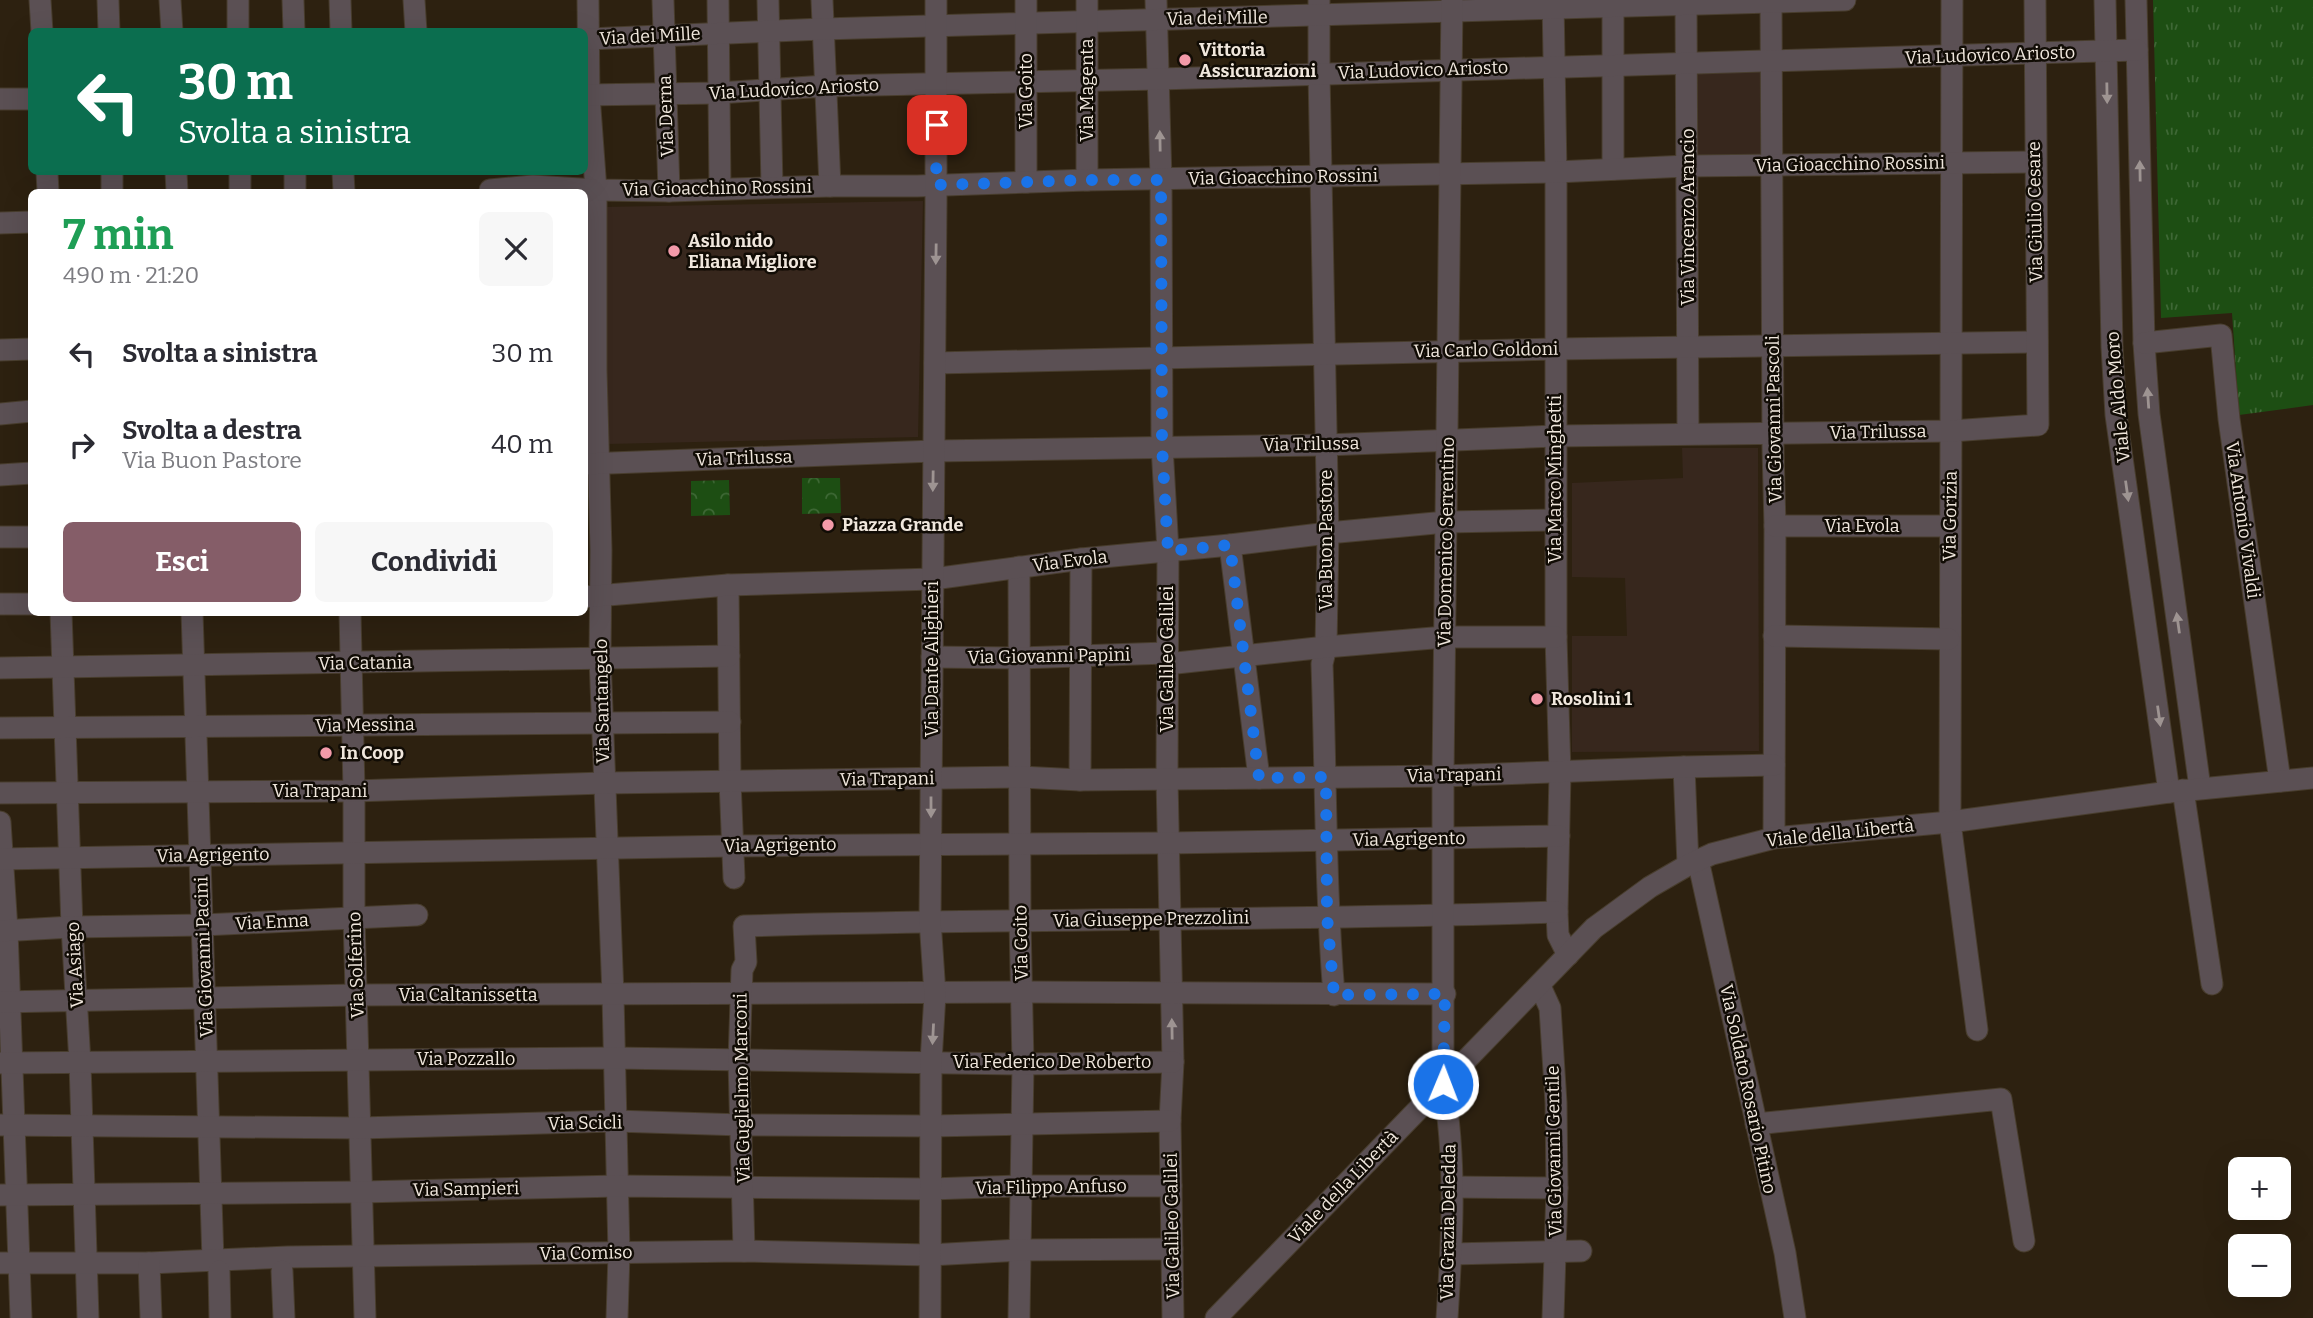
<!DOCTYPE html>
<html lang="it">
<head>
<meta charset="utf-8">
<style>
	:root { --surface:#fff; --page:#f7f7f7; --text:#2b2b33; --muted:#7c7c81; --accent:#855d68 }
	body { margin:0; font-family:Bitter,serif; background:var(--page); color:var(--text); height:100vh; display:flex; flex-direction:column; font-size:26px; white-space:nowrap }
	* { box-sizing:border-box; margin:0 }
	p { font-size:23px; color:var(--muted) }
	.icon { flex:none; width:38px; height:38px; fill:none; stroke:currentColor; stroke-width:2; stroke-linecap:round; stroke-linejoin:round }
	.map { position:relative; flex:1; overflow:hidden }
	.sheet { position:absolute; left:28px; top:189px; width:560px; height:427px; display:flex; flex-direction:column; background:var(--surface); border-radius:10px; box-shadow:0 7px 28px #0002 }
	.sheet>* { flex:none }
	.banner { position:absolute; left:28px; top:28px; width:560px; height:147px; border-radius:10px; box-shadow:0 7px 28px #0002; background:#0b6e4f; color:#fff; overflow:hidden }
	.controls { position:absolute; left:2228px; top:1157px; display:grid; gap:14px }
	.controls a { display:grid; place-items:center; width:63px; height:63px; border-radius:10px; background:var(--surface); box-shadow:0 7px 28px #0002; font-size:35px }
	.pin { position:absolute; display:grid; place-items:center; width:60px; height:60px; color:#fff; margin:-30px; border-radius:14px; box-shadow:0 4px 10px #0006 }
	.me { position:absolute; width:77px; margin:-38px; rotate:1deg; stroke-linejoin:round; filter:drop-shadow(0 0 5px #0008) }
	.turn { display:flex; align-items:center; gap:24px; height:147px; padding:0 35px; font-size:32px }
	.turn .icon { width:91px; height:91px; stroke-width:2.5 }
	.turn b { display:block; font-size:49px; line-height:60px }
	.round { display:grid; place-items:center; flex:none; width:74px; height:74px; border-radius:10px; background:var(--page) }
	.overview { display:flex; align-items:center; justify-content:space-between; height:119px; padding:0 35px }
	h1 { font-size:42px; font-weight:700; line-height:52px; color:#1e9e55 }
	.primary-button { display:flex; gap:14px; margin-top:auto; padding:14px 35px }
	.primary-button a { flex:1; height:80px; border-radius:10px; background:var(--accent); color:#fff; font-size:28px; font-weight:700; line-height:80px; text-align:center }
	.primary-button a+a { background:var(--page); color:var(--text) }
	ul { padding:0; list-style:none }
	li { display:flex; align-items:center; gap:21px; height:91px; padding:0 35px }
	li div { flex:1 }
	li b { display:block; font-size:26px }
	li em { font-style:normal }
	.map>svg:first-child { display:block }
</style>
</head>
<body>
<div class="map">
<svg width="2313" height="1318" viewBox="0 0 2313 1318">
	<defs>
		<pattern id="grass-tufts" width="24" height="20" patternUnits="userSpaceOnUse" patternTransform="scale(1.75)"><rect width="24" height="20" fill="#1d4e13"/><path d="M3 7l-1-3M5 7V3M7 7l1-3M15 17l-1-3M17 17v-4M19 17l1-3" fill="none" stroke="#3e6835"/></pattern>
		<pattern id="park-crowns" width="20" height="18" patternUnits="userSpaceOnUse" patternTransform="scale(1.75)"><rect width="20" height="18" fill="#1d4e13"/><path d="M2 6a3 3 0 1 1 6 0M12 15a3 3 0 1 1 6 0" fill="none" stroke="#3e6835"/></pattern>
	</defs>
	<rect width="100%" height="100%" fill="#2d2110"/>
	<g fill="#37271d">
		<polygon points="1760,72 1761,156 1695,157 1694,73"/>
		<polygon points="923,201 918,437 607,444 607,301 603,207"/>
		<polygon points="1682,448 1758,448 1759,751 1572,752 1572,636 1627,636 1625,578 1572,577 1572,483 1683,478"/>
	</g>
	<polygon fill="url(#grass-tufts)" points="2153,0 2313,0 2313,405 2239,415 2232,313 2161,318"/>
	<g fill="url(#park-crowns)">
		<polygon points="802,478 840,478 841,513 802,514"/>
		<polygon points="729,480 730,515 691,516 691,481"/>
	</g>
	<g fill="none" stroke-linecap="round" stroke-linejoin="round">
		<defs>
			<g id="minor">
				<polyline points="40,0 42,32"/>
				<polyline points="108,0 109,32"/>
				<polyline points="170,0 172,32"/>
				<polyline points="238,0 238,32"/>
				<polyline points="293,0 294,32"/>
				<polyline points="340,0 341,32"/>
				<polyline points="414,0 416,32"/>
				<polyline points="588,0 589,95 596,190 596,370 601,550 600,658 613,995 619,1253 617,1318"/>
				<polyline points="663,0 669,191"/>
				<polyline points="718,0 720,188"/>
				<polyline points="768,0 772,187"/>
				<polyline points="822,0 830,186"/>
				<polyline points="1156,0 1161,180 1162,446 1168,551 1167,779 1173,1062 1170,1121 1173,1318"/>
				<path d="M 1319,0 L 1319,73 L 1328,533 L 1326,647 L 1322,664 C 1326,774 1325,885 1334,995"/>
				<polyline points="1553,0 1556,172 1556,637 1560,773 1557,912 1558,935 1568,955"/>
				<polyline points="1613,0 1613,169"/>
				<polyline points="1686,0 1688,433"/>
				<polyline points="1771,0 1773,448 1775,526 1774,838"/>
				<polyline points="1952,0 1950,822 1977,1030"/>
				<polyline points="2105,0 2112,347 2116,415 2169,792"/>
				<polyline points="2136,0 2144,343 2149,414 2200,788"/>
				<polyline points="589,39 823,29 1845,0"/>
				<polyline points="584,95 718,93 826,86 1159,79 2137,50"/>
				<polyline points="0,99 32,99"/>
				<polyline points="47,172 48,192"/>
				<polyline points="112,172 112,192"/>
				<polyline points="176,172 177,192"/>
				<polyline points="240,172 240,192"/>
				<polyline points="343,172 344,192"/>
				<polyline points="1087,180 1087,0"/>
				<polyline points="1026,182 1026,0"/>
				<polyline points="490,190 533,186 596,190 669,191 830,186 917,186 1087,180 1556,172 1687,166 2034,162"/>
				<polyline points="295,192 295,172"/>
				<polyline points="0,223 32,222"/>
				<polyline points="2144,343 2221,335 2229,419 2280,781"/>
				<polyline points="0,350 32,349"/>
				<polyline points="935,363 1555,349 2037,342"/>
				<polyline points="0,414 32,411"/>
				<polyline points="584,464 934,451 1326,445 1555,436 1951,431 2038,425 2035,0"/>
				<polyline points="0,475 32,473"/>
				<polyline points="1775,526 1949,526"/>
				<polyline points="0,537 32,537"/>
				<polyline points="1230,545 1259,778"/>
				<polyline points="1019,567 1020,921 1023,1064 1019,1318"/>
				<polyline points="728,585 730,781 734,878"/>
				<polyline points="584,597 728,585 933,579 1081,559 1230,545 1328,533 1446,522 1556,520"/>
				<polyline points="0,604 32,604"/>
				<polyline points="61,612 72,927 80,1063 88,1318"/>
				<polyline points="192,612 213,1260"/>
				<polyline points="350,612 354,791 354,918 365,1318"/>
				<polyline points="1774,636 1949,639"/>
				<polyline points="932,657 1020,658 1166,653"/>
				<polyline points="1167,664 1326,647 1445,637 1556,637"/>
				<polyline points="0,668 729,656"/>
				<polyline points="0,728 730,722"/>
				<polyline points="1684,767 1688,865"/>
				<polyline points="1080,780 1081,559"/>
				<polyline points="2183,790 2212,984"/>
				<polyline points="0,793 354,791 604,783 1020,777 1080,780 1443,776 1684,767 1774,765"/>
				<polyline points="0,822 7,930 21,1318"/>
				<polyline points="0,859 732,846 1168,843 1559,836"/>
				<polyline points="1698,860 1785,1253 1795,1318"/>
				<polyline points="0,931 72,927 203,925 417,915"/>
				<polyline points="1540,986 1550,1008 1556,1103 1557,1188 1553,1318"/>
				<polyline points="0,1002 356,995 1022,992 1445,994"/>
				<polyline points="0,1063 613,1058 1023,1064 1173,1062"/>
				<polyline points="1756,1124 2001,1099 2024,1241"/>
				<polyline points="0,1125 360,1128 615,1121 742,1125 931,1126 1170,1121"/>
				<polyline points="1451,1187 1557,1188"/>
				<polyline points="0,1195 362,1192 618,1186 931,1189 1020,1186 1171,1186"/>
				<path d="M 744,1251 L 739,1061 L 742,970 L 746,962 L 744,926 C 1015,918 1286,921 1557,912"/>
				<polyline points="1451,1254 1581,1251"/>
				<polyline points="0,1263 149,1263 288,1257 744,1251 930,1255 1020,1250 1172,1249"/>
				<polyline points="149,1263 151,1318"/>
				<polyline points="219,1271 220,1318"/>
				<polyline points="282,1271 284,1318"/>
				<polyline points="930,1318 931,1062 935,994 930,920 936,203 936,0"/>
				<polyline points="1216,1318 1594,928 1650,887 1688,865 1712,854 1774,838 1950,822 2169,792 2313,778"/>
				<path d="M 1447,1318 C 1452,1241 1457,1160 1443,1084 L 1443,776 L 1452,0"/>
			</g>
		</defs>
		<use href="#minor" stroke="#483d2d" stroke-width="23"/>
		<use href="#minor" stroke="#5b5054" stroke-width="21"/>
	</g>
	<defs><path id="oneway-solid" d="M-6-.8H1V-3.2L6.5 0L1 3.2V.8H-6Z" transform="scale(1.75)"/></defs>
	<g fill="#9e9492">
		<use href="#oneway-solid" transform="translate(2107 93) rotate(89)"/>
		<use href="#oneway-solid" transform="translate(1160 141) rotate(-91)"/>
		<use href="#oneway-solid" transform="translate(2140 171) rotate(-91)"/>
		<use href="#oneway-solid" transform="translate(936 254) rotate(91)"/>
		<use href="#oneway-solid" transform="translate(2148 398) rotate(-94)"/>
		<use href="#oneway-solid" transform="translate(933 481) rotate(91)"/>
		<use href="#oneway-solid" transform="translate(2127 491) rotate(82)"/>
		<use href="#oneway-solid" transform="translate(2178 623) rotate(-98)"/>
		<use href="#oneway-solid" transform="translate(2159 716) rotate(82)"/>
		<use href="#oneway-solid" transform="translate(931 807) rotate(90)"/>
		<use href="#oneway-solid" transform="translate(1172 1029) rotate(-91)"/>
		<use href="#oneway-solid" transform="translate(933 1034) rotate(93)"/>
	</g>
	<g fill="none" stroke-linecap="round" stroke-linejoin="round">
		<polyline stroke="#1a73e8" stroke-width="12" stroke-dasharray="0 21.6" points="937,125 936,185 1087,180 1161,180 1162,446 1168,551 1230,545 1259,778 1326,777 1327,916 1334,995 1445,994 1443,1084"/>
	</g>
	<g fill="#f39aa9" stroke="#110c05" stroke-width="2.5">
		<circle cx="1185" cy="60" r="7"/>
		<circle cx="674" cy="251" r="7"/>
		<circle cx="828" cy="525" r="7"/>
		<circle cx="1537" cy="699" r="7"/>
		<circle cx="326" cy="753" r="7"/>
	</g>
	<g text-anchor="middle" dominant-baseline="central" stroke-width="5" stroke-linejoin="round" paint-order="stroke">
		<g font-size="18" fill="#f0e7dd" stroke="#110c05">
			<text transform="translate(1217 18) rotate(-1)">Via dei Mille</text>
			<text transform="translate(650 36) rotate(-3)">Via dei Mille</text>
			<text transform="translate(1990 55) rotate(-2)">Via Ludovico Ariosto</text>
			<text transform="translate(1423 70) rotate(-2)">Via Ludovico Ariosto</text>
			<text transform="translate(794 89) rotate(-3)">Via Ludovico Ariosto</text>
			<text transform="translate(1087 90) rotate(-90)">Via Magenta</text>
			<text transform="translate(1026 91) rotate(-90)">Via Goito</text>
			<text transform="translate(666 116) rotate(-92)">Via Derna</text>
			<text transform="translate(1850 164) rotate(-1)">Via Gioacchino Rossini</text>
			<text transform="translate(1283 177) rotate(-1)">Via Gioacchino Rossini</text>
			<text transform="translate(717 188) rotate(-1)">Via Gioacchino Rossini</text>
			<text transform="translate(2035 212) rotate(-91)">Via Giulio Cesare</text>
			<text transform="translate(1688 217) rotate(-90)">Via Vincenzo Arancio</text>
			<text transform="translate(1486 350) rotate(-1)">Via Carlo Goldoni</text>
			<text transform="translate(2118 397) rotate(-95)">Viale Aldo Moro</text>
			<text transform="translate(1774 419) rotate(-91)">Via Giovanni Pascoli</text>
			<text transform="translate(1878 432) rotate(-1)">Via Trilussa</text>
			<text transform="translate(1311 444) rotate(-1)">Via Trilussa</text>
			<text transform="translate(744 458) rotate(-2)">Via Trilussa</text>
			<text transform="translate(1555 479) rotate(-90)">Via Marco Minghetti</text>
			<text transform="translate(1950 516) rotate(-89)">Via Gorizia</text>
			<text transform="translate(2243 520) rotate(82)">Via Antonio Vivaldi</text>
			<text x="1862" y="526">Via Evola</text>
			<text transform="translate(1326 540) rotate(-90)">Via Buon Pastore</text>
			<text transform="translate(1446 542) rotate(-89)">Via Domenico Serrentino</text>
			<text transform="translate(1070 561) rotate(-7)">Via Evola</text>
			<text transform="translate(1049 656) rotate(-1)">Via Giovanni Papini</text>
			<text transform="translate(932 659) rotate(-90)">Via Dante Alighieri</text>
			<text transform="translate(1167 659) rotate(-90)">Via Galileo Galilei</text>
			<text transform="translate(365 663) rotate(-1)">Via Catania</text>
			<text transform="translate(602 701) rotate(-91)">Via Santangelo</text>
			<text transform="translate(365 725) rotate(-1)">Via Messina</text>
			<text transform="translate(1454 775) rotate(-1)">Via Trapani</text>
			<text transform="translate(887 779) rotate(-1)">Via Trapani</text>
			<text x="320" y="791">Via Trapani</text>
			<text transform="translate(1840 833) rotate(-6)">Viale della Libertà</text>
			<text transform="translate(1409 839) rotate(-1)">Via Agrigento</text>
			<text transform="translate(780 845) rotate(-1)">Via Agrigento</text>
			<text transform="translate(213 855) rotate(-1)">Via Agrigento</text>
			<text transform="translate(1151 919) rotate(-1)">Via Giuseppe Prezzolini</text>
			<text transform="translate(272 922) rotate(-3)">Via Enna</text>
			<text transform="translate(1021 943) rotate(-91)">Via Goito</text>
			<text transform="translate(204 957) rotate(-92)">Via Giovanni Pacini</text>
			<text transform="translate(75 965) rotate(-93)">Via Asiago</text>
			<text transform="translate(356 965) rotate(-92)">Via Solferino</text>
			<text x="468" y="995">Via Caltanissetta</text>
			<text x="466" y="1059">Via Pozzallo</text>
			<text x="1052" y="1062">Via Federico De Roberto</text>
			<text transform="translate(742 1088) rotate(-91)">Via Guglielmo Marconi</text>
			<text transform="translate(1748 1089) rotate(78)">Via Soldato Rosario Pitino</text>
			<text transform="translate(585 1123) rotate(-1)">Via Scicli</text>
			<text transform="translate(1554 1151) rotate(-91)">Via Giovanni Gentile</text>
			<text transform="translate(1051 1187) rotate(-1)">Via Filippo Anfuso</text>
			<text transform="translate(1343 1187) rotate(-46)">Viale della Libertà</text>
			<text transform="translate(466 1189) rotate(-1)">Via Sampieri</text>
			<text transform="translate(1448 1222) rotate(-89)">Via Grazia Deledda</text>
			<text transform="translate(1172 1226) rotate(-91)">Via Galileo Galilei</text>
			<text transform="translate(586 1253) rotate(-1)">Via Comiso</text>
		</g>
		<g font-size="18" font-weight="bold" fill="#f0e7dd" stroke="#110c05" text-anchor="start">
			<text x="1199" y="50">Vittoria<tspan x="1199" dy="21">Assicurazioni</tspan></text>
			<text x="688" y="241">Asilo nido<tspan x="688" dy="21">Eliana Migliore</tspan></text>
			<text x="842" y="525">Piazza Grande</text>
			<text x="1551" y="699">Rosolini 1</text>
			<text x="340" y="753">In Coop</text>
		</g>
	</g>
</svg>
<div class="controls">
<a>+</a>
<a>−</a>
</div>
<div class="pin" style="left:937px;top:125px;background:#d93025"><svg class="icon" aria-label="arrive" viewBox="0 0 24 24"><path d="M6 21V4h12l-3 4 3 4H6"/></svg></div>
<svg class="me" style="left:1443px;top:1084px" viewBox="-20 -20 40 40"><circle r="17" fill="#1a73e8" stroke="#fff" stroke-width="3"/><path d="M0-11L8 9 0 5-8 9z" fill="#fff"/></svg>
<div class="banner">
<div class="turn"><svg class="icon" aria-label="left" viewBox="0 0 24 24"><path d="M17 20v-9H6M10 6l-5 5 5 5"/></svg><div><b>30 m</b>Svolta a sinistra</div></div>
</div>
<section class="sheet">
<div class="overview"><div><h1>7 min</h1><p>490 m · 21:20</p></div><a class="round"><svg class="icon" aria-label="close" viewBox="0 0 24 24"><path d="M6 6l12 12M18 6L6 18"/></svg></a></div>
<ul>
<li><svg class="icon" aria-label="left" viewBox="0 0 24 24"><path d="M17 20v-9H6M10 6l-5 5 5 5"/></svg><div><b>Svolta a sinistra</b></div><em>30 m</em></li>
<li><svg class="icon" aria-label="right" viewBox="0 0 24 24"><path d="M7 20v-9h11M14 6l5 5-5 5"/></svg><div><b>Svolta a destra</b><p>Via Buon Pastore</p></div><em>40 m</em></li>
</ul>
<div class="primary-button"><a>Esci</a><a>Condividi</a></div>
</section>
</div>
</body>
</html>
